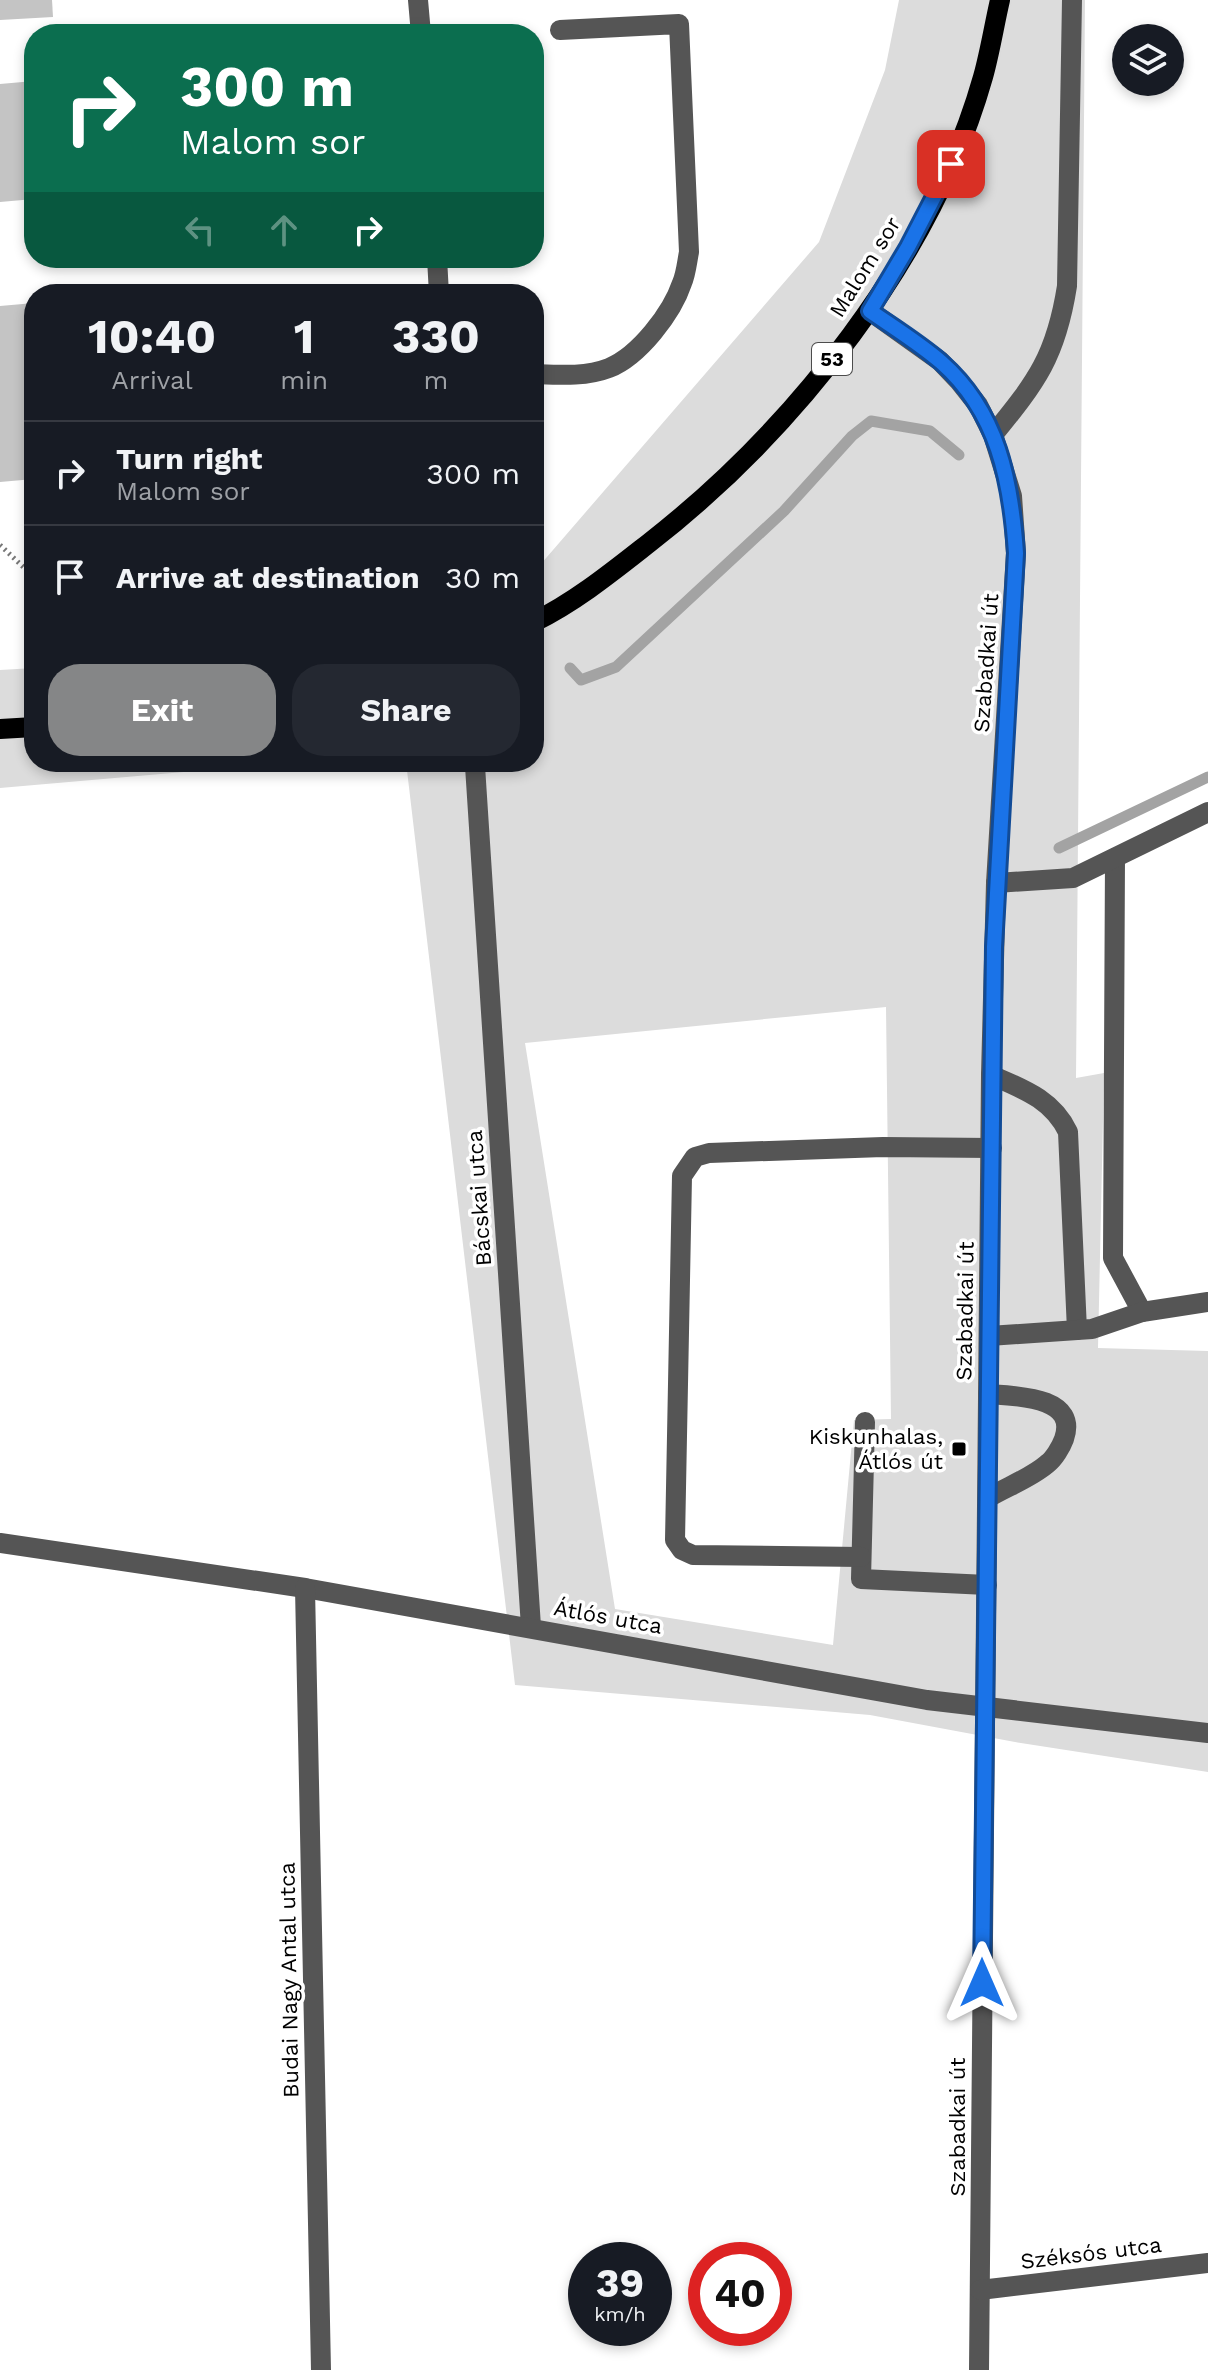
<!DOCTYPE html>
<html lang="en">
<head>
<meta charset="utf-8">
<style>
	:root { --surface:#171b24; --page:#242831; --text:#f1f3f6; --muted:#9ea1a6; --line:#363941; --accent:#858687 }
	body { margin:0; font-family:"Work Sans",sans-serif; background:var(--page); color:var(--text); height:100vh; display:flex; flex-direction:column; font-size:30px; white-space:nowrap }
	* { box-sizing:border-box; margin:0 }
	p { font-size:26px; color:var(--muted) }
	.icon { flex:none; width:44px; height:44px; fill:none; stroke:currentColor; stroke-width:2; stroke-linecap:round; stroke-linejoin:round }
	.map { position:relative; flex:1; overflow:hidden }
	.details { position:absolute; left:24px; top:284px; width:520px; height:488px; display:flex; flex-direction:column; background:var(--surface); border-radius:32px; box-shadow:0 4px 12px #0003 }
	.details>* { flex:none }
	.banner { position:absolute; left:24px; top:24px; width:520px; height:244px; border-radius:32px; box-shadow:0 4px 12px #0003; background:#0b6e4f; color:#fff; overflow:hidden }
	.fabs { position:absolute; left:1112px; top:24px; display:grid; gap:16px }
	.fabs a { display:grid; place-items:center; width:72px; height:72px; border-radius:50%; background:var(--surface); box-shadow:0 4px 12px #0003; font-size:40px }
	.speed { position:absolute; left:568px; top:2242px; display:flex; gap:16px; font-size:40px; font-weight:700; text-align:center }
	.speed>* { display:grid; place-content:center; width:104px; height:104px; border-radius:50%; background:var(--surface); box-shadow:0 4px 12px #0003; line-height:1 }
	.speed small { font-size:20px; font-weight:400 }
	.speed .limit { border:12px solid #d22; background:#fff; color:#111 }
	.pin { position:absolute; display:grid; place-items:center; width:68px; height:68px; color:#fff; margin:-34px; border-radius:16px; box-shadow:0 4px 12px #0006 }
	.me { position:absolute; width:88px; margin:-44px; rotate:0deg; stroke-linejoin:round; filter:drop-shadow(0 0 6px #0008) }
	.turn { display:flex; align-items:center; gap:28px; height:168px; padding:0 24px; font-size:36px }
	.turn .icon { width:104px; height:104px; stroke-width:2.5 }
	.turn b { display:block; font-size:56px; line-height:68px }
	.lanes { display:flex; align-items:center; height:76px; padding:0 24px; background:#0003; justify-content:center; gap:40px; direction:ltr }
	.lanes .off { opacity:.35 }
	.eta { display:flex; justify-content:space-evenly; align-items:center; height:136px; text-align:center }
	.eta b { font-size:48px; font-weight:700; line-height:56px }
	.action { display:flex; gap:16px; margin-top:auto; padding:16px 24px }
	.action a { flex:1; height:92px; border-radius:32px; background:var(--accent); color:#fff; font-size:32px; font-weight:700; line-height:92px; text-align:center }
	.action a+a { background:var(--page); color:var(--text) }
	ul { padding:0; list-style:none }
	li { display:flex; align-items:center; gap:24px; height:104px; padding:0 24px; border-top:2px solid var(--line) }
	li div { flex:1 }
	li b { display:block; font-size:30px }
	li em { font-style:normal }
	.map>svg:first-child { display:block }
</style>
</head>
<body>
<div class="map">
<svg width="1208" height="2370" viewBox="0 0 1208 2370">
	<rect width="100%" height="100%" fill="#fff"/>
	<g fill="#dcdcdc" fill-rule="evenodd">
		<path d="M 899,0 L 1085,0 L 1076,1078 L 1104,1073 L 1098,1348 L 1208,1351 L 1208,1772 L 1015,1742 L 870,1715 L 515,1685 L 406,762 L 534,762 L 534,572 L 819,242 L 885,70 ZM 886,1007 L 891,1419 L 854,1420 L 833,1645 L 615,1609 L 525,1043 Z"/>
		<polygon points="34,668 34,762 218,762 218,769 0,788 0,670"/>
	</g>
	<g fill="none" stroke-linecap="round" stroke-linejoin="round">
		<g stroke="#a3a3a3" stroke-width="11">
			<polyline points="570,668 581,680 616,667 784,511 852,436 871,421 930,431 959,455"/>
			<polyline points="1059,848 1208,777"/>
		</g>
	</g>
	<g fill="#c4c4c4">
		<polygon points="0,0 52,0 53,17 0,20"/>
		<polygon points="34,81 34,199 0,202 0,84"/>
		<polygon points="34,303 34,479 0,482 0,306"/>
	</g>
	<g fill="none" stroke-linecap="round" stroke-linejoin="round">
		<defs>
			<g id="major">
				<path d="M 534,622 C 575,602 612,572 649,543 C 794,430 932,257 983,77 C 990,52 994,26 1000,0"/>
				<polyline points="0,729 34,727"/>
			</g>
		</defs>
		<use href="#major" stroke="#dbdbdb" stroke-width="24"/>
		<polyline stroke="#777" stroke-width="5" stroke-dasharray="2 4" stroke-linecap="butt" points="0,545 34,577"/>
		<g stroke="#555" stroke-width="20">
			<polyline points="418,0 421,34"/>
			<polyline points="437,258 439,294"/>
			<polyline points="870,311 940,361 959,381 978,405 993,435 1012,496 1016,553 996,883 991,1075 979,2370"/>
			<path d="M 534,374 C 559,375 586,377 609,368 C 639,356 672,313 682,283 C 686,274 687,262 689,252 L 679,24 L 560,30"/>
			<path d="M 993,435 C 1037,381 1056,356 1067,286 L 1072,0"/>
			<polyline points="475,766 531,1627"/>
			<polyline points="1115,858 1113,1258 1142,1312"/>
			<polyline points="996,883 1073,878 1208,812"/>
			<path d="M 991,1075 C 1023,1089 1052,1099 1068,1132 L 1077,1330"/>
			<polyline points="989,1336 1092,1329 1142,1312 1208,1302"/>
			<polyline points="865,1422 861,1579 987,1585"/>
			<path d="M 988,1498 C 1006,1487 1031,1478 1047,1464 C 1054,1459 1061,1447 1064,1439 C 1079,1396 1015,1396 988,1394"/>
			<polyline points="0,1543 305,1588 927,1700 1208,1733"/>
			<polyline points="861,1557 693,1555 682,1550 675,1540 682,1176 695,1157 709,1153 883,1147 992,1148"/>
			<polyline points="305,1588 321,2370"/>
			<polyline points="980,2290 1208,2263"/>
		</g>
		<use href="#major" stroke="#000" stroke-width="20"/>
	</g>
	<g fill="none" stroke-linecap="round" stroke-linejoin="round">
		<defs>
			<path id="route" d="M 951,164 L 908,247 L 870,311 C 893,327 919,343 941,362 C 998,412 1011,481 1016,553 L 994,947 L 982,1983"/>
		</defs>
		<use href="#route" stroke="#114b97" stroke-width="20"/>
		<use href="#route" stroke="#1a73e8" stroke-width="14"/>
	</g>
	<rect fill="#000" stroke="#fff" stroke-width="3" x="951" y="1441" width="16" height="16" rx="4"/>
	<g text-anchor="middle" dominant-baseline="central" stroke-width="7" stroke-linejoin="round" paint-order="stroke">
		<rect fill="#fff" stroke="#4c4c4c" stroke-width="2" x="812" y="343" width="40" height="32" rx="6"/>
		<g font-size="20" font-weight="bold" fill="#000">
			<text x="832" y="359">53</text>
		</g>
		<g font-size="22" fill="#000" stroke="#fff">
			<text transform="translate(865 267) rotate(-58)">Malom sor</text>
			<text transform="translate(986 663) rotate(-86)">Szabadkai út</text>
			<text transform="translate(479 1198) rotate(-94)">Bácskai utca</text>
			<text transform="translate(965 1311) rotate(-89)">Szabadkai út</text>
			<text transform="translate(608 1617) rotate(10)">Átlós utca</text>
			<text transform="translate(289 1980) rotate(-91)">Budai Nagy Antal utca</text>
			<text transform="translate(957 2127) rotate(-90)">Szabadkai út</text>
			<text transform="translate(1091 2253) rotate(-7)">Széksós utca</text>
		</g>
		<g font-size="22" fill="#000" stroke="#fff" text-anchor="end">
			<text x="943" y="1436">Kiskunhalas,<tspan x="943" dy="25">Átlós út</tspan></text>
		</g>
	</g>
</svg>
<div class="fabs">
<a><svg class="icon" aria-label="layers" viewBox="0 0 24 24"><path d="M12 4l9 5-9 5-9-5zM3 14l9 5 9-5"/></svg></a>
</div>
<div class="speed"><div>39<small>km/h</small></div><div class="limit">40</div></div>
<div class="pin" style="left:951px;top:164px;background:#d93025"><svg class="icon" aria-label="arrive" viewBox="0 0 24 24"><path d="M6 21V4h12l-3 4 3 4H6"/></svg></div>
<svg class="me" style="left:982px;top:1983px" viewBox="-20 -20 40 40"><path d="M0-17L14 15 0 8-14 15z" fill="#1a73e8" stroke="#fff" stroke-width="4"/></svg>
<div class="banner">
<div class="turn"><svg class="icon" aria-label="right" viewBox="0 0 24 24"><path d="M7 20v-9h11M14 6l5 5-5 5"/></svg><div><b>300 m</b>Malom sor</div></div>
<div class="lanes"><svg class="icon off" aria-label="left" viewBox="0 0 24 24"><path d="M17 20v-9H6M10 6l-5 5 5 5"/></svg><svg class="icon off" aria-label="ahead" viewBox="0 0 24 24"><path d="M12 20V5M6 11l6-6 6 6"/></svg><svg class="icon" aria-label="right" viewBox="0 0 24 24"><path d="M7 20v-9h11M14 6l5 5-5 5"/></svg></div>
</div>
<section class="details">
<div class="eta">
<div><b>10:40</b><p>Arrival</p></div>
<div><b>1</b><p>min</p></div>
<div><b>330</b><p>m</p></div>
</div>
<ul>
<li><svg class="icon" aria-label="right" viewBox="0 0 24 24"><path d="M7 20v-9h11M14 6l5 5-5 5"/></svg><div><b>Turn right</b><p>Malom sor</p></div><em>300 m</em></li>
<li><svg class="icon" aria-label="arrive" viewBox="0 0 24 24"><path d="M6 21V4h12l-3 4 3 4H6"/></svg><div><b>Arrive at destination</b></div><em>30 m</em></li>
</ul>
<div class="action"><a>Exit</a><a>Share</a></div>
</section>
</div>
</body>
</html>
